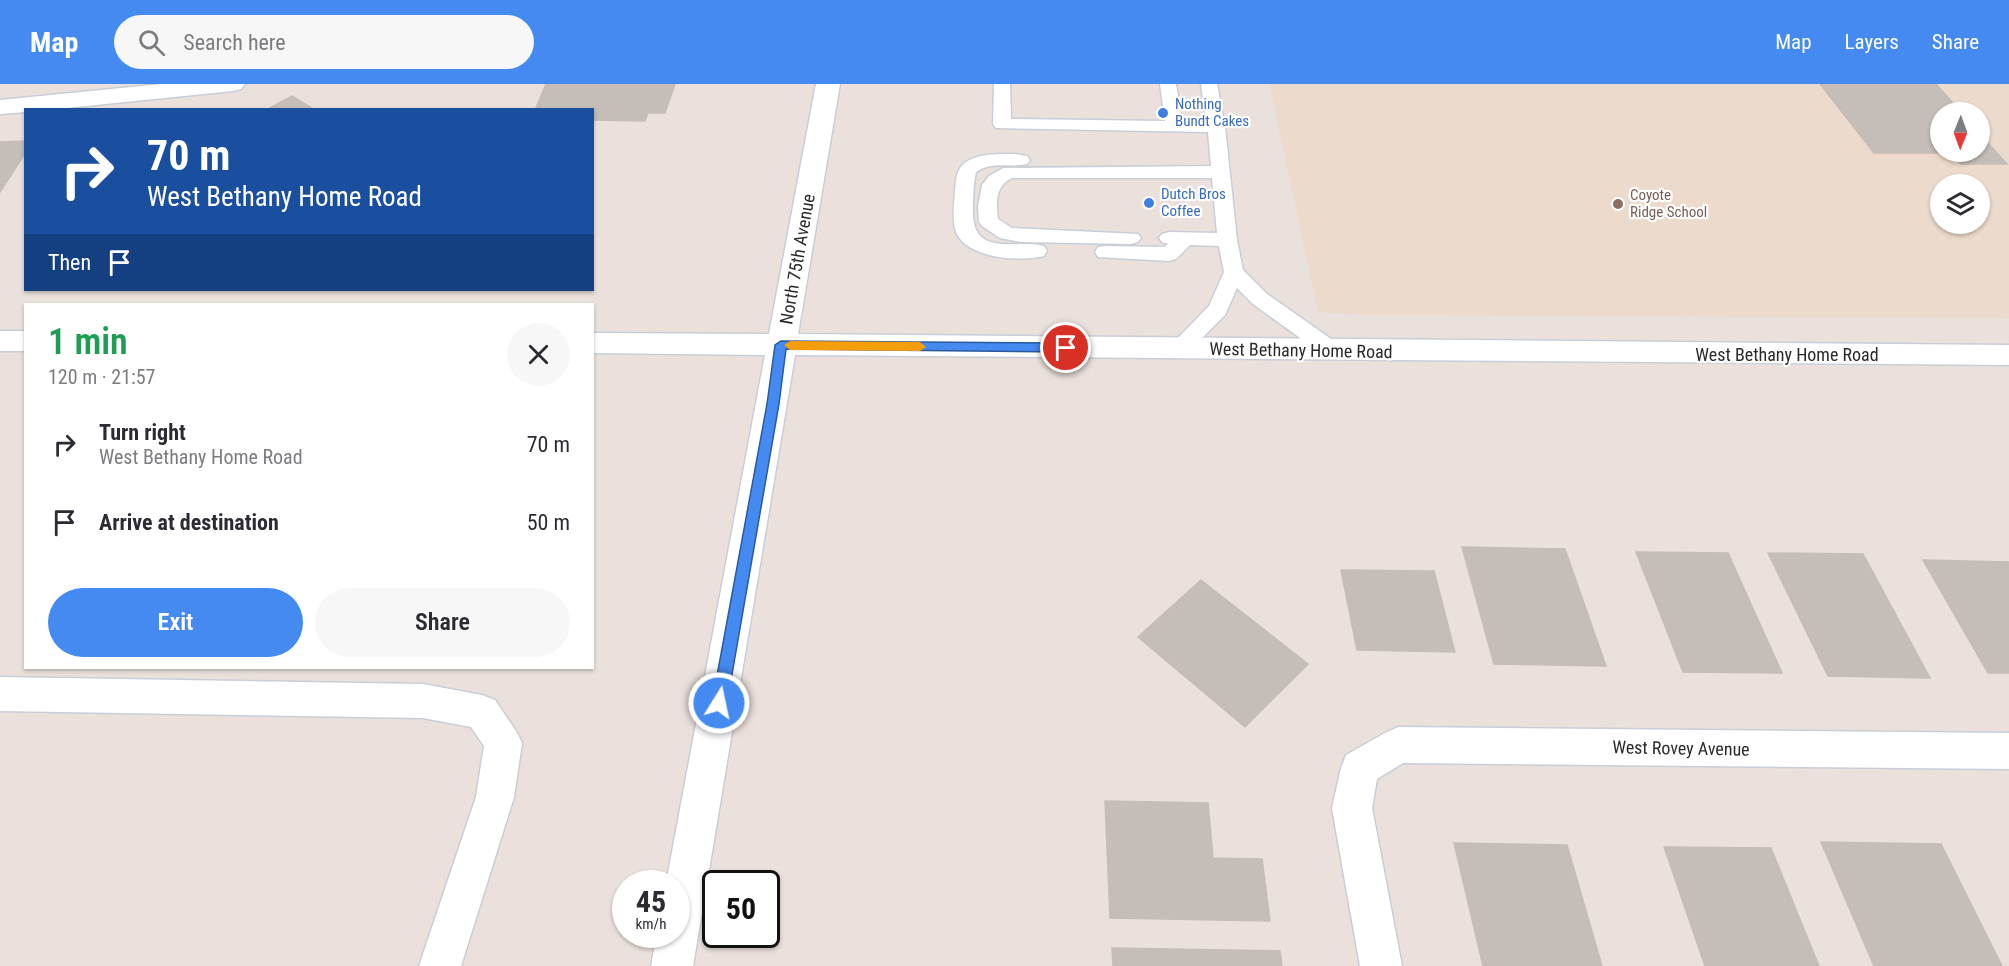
<!DOCTYPE html>
<html lang="en">
<head>
<meta charset="utf-8">
<style>
	:root { --surface:#fff; --page:#f7f7f7; --text:#2b2b33; --muted:#7c7c81; --accent:#448af1 }
	body { margin:0; font-family:"Roboto Condensed",sans-serif; background:var(--page); color:var(--text); height:100vh; display:flex; flex-direction:column; font-size:22px; white-space:nowrap }
	* { box-sizing:border-box; margin:0 }
	p { font-size:20px; color:var(--muted) }
	.icon { flex:none; width:33px; height:33px; fill:none; stroke:currentColor; stroke-width:2; stroke-linecap:round; stroke-linejoin:round }
	.map { position:relative; flex:1; overflow:hidden }
	.drawer { position:absolute; left:24px; top:219px; width:570px; height:366px; display:flex; flex-direction:column; background:var(--surface); border-radius:0px; box-shadow:0 2px 4px #0004 }
	.drawer>* { flex:none }
	.hud { position:absolute; left:24px; top:24px; width:570px; height:183px; border-radius:0px; box-shadow:0 2px 4px #0004; background:#1a4fa0; color:#fff; overflow:hidden }
	.needle { width:39px; rotate:181deg }
	.buttons { position:absolute; left:1930px; top:18px; display:grid; gap:12px }
	.buttons a { display:grid; place-items:center; width:60px; height:60px; border-radius:50%; background:var(--surface); box-shadow:0 2px 4px #0004; font-size:30px }
	.speed { position:absolute; left:612px; top:786px; display:flex; gap:12px; font-size:30px; font-weight:700; text-align:center }
	.speed>* { display:grid; place-content:center; width:78px; height:78px; border-radius:50%; background:var(--surface); box-shadow:0 2px 4px #0004; line-height:1 }
	.speed small { font-size:15px; font-weight:400 }
	.speed .limit { border:3px solid #111; border-radius:9px; background:#fff; color:#111 }
	.pin { position:absolute; display:grid; place-items:center; width:51px; height:51px; color:#fff; margin:-26px; border:3px solid #fff; border-radius:50%; box-shadow:0 2px 6px #0007 }
	.me { position:absolute; width:66px; margin:-33px; rotate:10deg; stroke-linejoin:round; filter:drop-shadow(0 0 4px #0008) }
	.turn { display:flex; align-items:center; gap:21px; height:126px; padding:0 24px; font-size:27px }
	.turn .icon { width:78px; height:78px; stroke-width:2.5 }
	.turn b { display:block; font-size:42px; line-height:51px }
	.then { display:flex; align-items:center; height:57px; padding:0 24px; background:#0003; gap:12px; font-size:22px }
	.round { display:grid; place-items:center; flex:none; width:63px; height:63px; border-radius:32px; background:var(--page) }
	.head { display:flex; align-items:center; justify-content:space-between; height:102px; padding:0 24px }
	h1 { font-size:36px; font-weight:600; line-height:45px; color:#1e9e55 }
	.primary-button { display:flex; gap:12px; margin-top:auto; padding:12px 24px }
	.primary-button a { flex:1; height:69px; border-radius:36px; background:var(--accent); color:#fff; font-size:24px; font-weight:600; line-height:69px; text-align:center }
	.primary-button a+a { background:var(--page); color:var(--text) }
	ul { padding:0; list-style:none }
	li { display:flex; align-items:center; gap:18px; height:78px; padding:0 24px }
	li div { flex:1 }
	li b { display:block; font-size:22px }
	li em { font-style:normal }
	header { display:flex; align-items:center; gap:36px; box-sizing:border-box; height:84px; padding:0 30px; background:var(--accent); color:#fff }
	header strong { font-size:28px }
	nav { display:flex; gap:33px; margin-inline-start:auto; font-size:21px }
	.search { width:420px; height:54px; background:var(--page); display:flex; align-items:center; gap:15px; box-sizing:border-box; padding:0 21px; border-radius:33px; color:var(--muted); font-size:22px }
	.map>svg:first-child { display:block }
</style>
</head>
<body>
<header>
<strong>Map</strong>
<div class="search"><svg class="icon" aria-label="search" viewBox="0 0 24 24"><circle cx="10" cy="10" r="6"/><path d="M15 15l6 6"/></svg>Search here</div>
<nav><a>Map</a><a>Layers</a><a>Share</a></nav>
</header>
<div class="map">
<svg width="2009" height="882" viewBox="0 0 2009 882">
	<rect width="100%" height="100%" fill="#ebe1dc"/>
	<path fill="#ecdbcc" fill-rule="evenodd" d="M 1269,0 L 2009,0 L 2009,234 L 1365,231 L 1318,228 ZM 1941,28 L 1980,28 L 1980,68 L 1941,68 ZM 1941,100 L 1980,100 L 1980,140 L 1941,140 Z"/>
	<g fill="#c4bdb8" stroke="#c6bdb6" stroke-width="1.5">
		<polygon points="546,0 675,0 665,29 648,29 645,37 592,36 592,26 535,26"/>
		<polygon points="1820,0 1936,0 1961,28 1941,28 1941,68 1980,68 1980,50 2007,80 1961,80 1951,69 1874,69"/>
		<polygon points="292,12 315,26 266,26"/>
		<polygon points="26,57 26,68 0,108 0,58"/>
		<polygon points="1462,463 1565,465 1606,582 1494,580"/>
		<polygon points="1636,468 1728,469 1782,589 1683,588"/>
		<polygon points="1768,469 1863,470 1930,594 1828,592"/>
		<polygon points="1923,476 2009,478 2009,589 1988,589"/>
		<polygon points="1341,486 1434,487 1455,568 1357,566"/>
		<polygon points="1201,496 1308,580 1245,643 1138,553"/>
		<polygon points="1105,717 1208,719 1213,774 1262,775 1270,837 1110,834"/>
		<polygon points="1821,758 1941,760 2002,882 1874,882"/>
		<polygon points="1454,759 1567,761 1602,882 1483,882"/>
		<polygon points="1664,763 1771,764 1819,882 1705,882"/>
		<polygon points="1112,864 1280,867 1282,882 1113,882"/>
	</g>
	<g fill="none" stroke-linecap="round" stroke-linejoin="round">
		<defs>
			<g id="lane">
				<path d="M 994,0 L 1010,0 L 1011,35 L 1165,37 L 1160,0 L 1176,0 L 1182,37 L 1206,38 L 1201,0 L 1217,0 L 1225,43 L 1237,156 L 1243,186 L 1267,210 L 1341,262 L 1344,267 L 1341,272 L 1333,275 L 1325,272 L 1253,220 L 1237,204 L 1225,231 L 1187,269 L 1180,272 L 1173,269 L 1169,264 L 1173,259 L 1209,222 L 1224,188 L 1219,162 L 1190,161 L 1176,175 L 1169,177 L 1098,173 L 1095,168 L 1098,163 L 1105,162 L 1164,163 L 1168,160 L 1162,158 L 1159,154 L 1162,150 L 1169,148 L 1217,149 L 1212,94 L 1012,94 C 995,102 996,119 998,135 L 1012,144 L 1138,150 L 1141,154 L 1138,158 L 1131,160 L 1021,158 L 1000,154 L 982,142 L 979,138 L 978,122 L 982,101 L 989,92 L 1003,84 L 1211,82 L 1208,48 L 996,44 L 993,40 Z"/>
				<path d="M 1015,70 L 1027,72 L 1030,76 L 1027,80 C 1010,84 992,77 976,88 C 973,102 973,117 973,131 C 975,173 1016,155 1044,162 L 1047,167 L 1044,172 C 1020,178 967,175 956,148 C 952,137 954,119 955,107 C 956,97 956,84 966,78 C 979,69 1000,70 1015,70 Z"/>
			</g>
			<g id="street">
				<polygon points="162,0 245,0 241,5 233,7 47,26 26,26 26,28 0,30 0,16"/>
				<polygon points="0,593 423,600 482,611 495,616 516,647 522,659 514,713 461,882 419,882 476,713 484,662 471,643 423,634 0,627"/>
				<polygon points="1398,643 2009,649 2009,685 1403,679 1377,695 1372,724 1402,882 1360,882 1332,724 1341,684 1346,671 1385,649"/>
			</g>
			<g id="secondary">
				<polygon points="816,0 840,0 798,250 2009,261 2009,281 795,271 693,882 651,882 657,850 676,850 676,800 666,800 765,271 592,269 592,249 769,250"/>
				<rect x="0" y="247" width="26" height="20"/>
			</g>
		</defs>
		<use href="#lane" stroke="#c8ced7" stroke-width="3"/>
		<use href="#street" stroke="#c8ced7" stroke-width="3"/>
		<use href="#secondary" stroke="#c8ced7" stroke-width="3"/>
		<use href="#lane" fill="#fff" fill-rule="evenodd"/>
		<use href="#street" fill="#fff" fill-rule="evenodd"/>
		<use href="#secondary" fill="#fff" fill-rule="evenodd"/>
	</g>
	<polygon fill="#448af1" stroke="#2c5a9d" stroke-width="1.5" points="781,257 1066,259 1072,264 1066,268 786,265 779,320 727,619 725,624 719,626 714,624 712,619 767,320 775,261"/>
	<polygon fill="#f59e0b" points="790,257 920,258 926,263 920,267 790,266 784,261"/>
	<g fill="#3f7fe0" stroke="#fff" stroke-width="2">
		<circle cx="1163" cy="29" r="6"/>
		<circle cx="1149" cy="119" r="6"/>
	</g>
	<circle fill="#8d6e63" stroke="#fff" stroke-width="2" cx="1618" cy="120" r="6"/>
	<g text-anchor="middle" dominant-baseline="central" stroke-width="4.5" stroke-linejoin="round" paint-order="stroke">
		<g font-size="15" fill="#366cbe" stroke="#fff" text-anchor="start">
			<text x="1175" y="20">Nothing<tspan x="1175" dy="17">Bundt Cakes</tspan></text>
			<text x="1161" y="110">Dutch Bros<tspan x="1161" dy="17">Coffee</tspan></text>
		</g>
		<g font-size="15" fill="#785e54" stroke="#fff" text-anchor="start">
			<text x="1630" y="111">Coyote<tspan x="1630" dy="17">Ridge School</tspan></text>
		</g>
		<g font-size="18" fill="#2a2a2a" stroke="#fff">
			<text transform="translate(797 175) rotate(-80)">North 75th Avenue</text>
			<text transform="translate(1301 266) rotate(1)">West Bethany Home Road</text>
			<text x="1787" y="270">West Bethany Home Road</text>
			<text transform="translate(1681 664) rotate(1)">West Rovey Avenue</text>
		</g>
	</g>
</svg>
<div class="buttons">
<a><svg class="needle" viewBox="-14 -14 28 28"><path d="M0-13l5 13h-10z" fill="#e53935"/><path d="M0 13l5-13h-10z" fill="#7c7c81"/></svg></a>
<a><svg class="icon" aria-label="layers" viewBox="0 0 24 24"><path d="M12 4l9 5-9 5-9-5zM3 14l9 5 9-5"/></svg></a>
</div>
<div class="speed"><div>45<small>km/h</small></div><div class="limit">50</div></div>
<div class="pin" style="left:1066px;top:264px;background:#d93025"><svg class="icon" aria-label="arrive" viewBox="0 0 24 24"><path d="M6 21V4h12l-3 4 3 4H6"/></svg></div>
<svg class="me" style="left:719px;top:619px" viewBox="-20 -20 40 40"><circle r="17" fill="#448af1" stroke="#fff" stroke-width="3"/><path d="M0-11L8 9 0 5-8 9z" fill="#fff"/></svg>
<div class="hud">
<div class="turn"><svg class="icon" aria-label="right" viewBox="0 0 24 24"><path d="M7 20v-9h11M14 6l5 5-5 5"/></svg><div><b>70 m</b>West Bethany Home Road</div></div>
<div class="then">Then<svg class="icon" aria-label="arrive" viewBox="0 0 24 24"><path d="M6 21V4h12l-3 4 3 4H6"/></svg></div>
</div>
<section class="drawer">
<div class="head"><div><h1>1 min</h1><p>120 m · 21:57</p></div><a class="round"><svg class="icon" aria-label="close" viewBox="0 0 24 24"><path d="M6 6l12 12M18 6L6 18"/></svg></a></div>
<ul>
<li><svg class="icon" aria-label="right" viewBox="0 0 24 24"><path d="M7 20v-9h11M14 6l5 5-5 5"/></svg><div><b>Turn right</b><p>West Bethany Home Road</p></div><em>70 m</em></li>
<li><svg class="icon" aria-label="arrive" viewBox="0 0 24 24"><path d="M6 21V4h12l-3 4 3 4H6"/></svg><div><b>Arrive at destination</b></div><em>50 m</em></li>
</ul>
<div class="primary-button"><a>Exit</a><a>Share</a></div>
</section>
</div>
</body>
</html>
